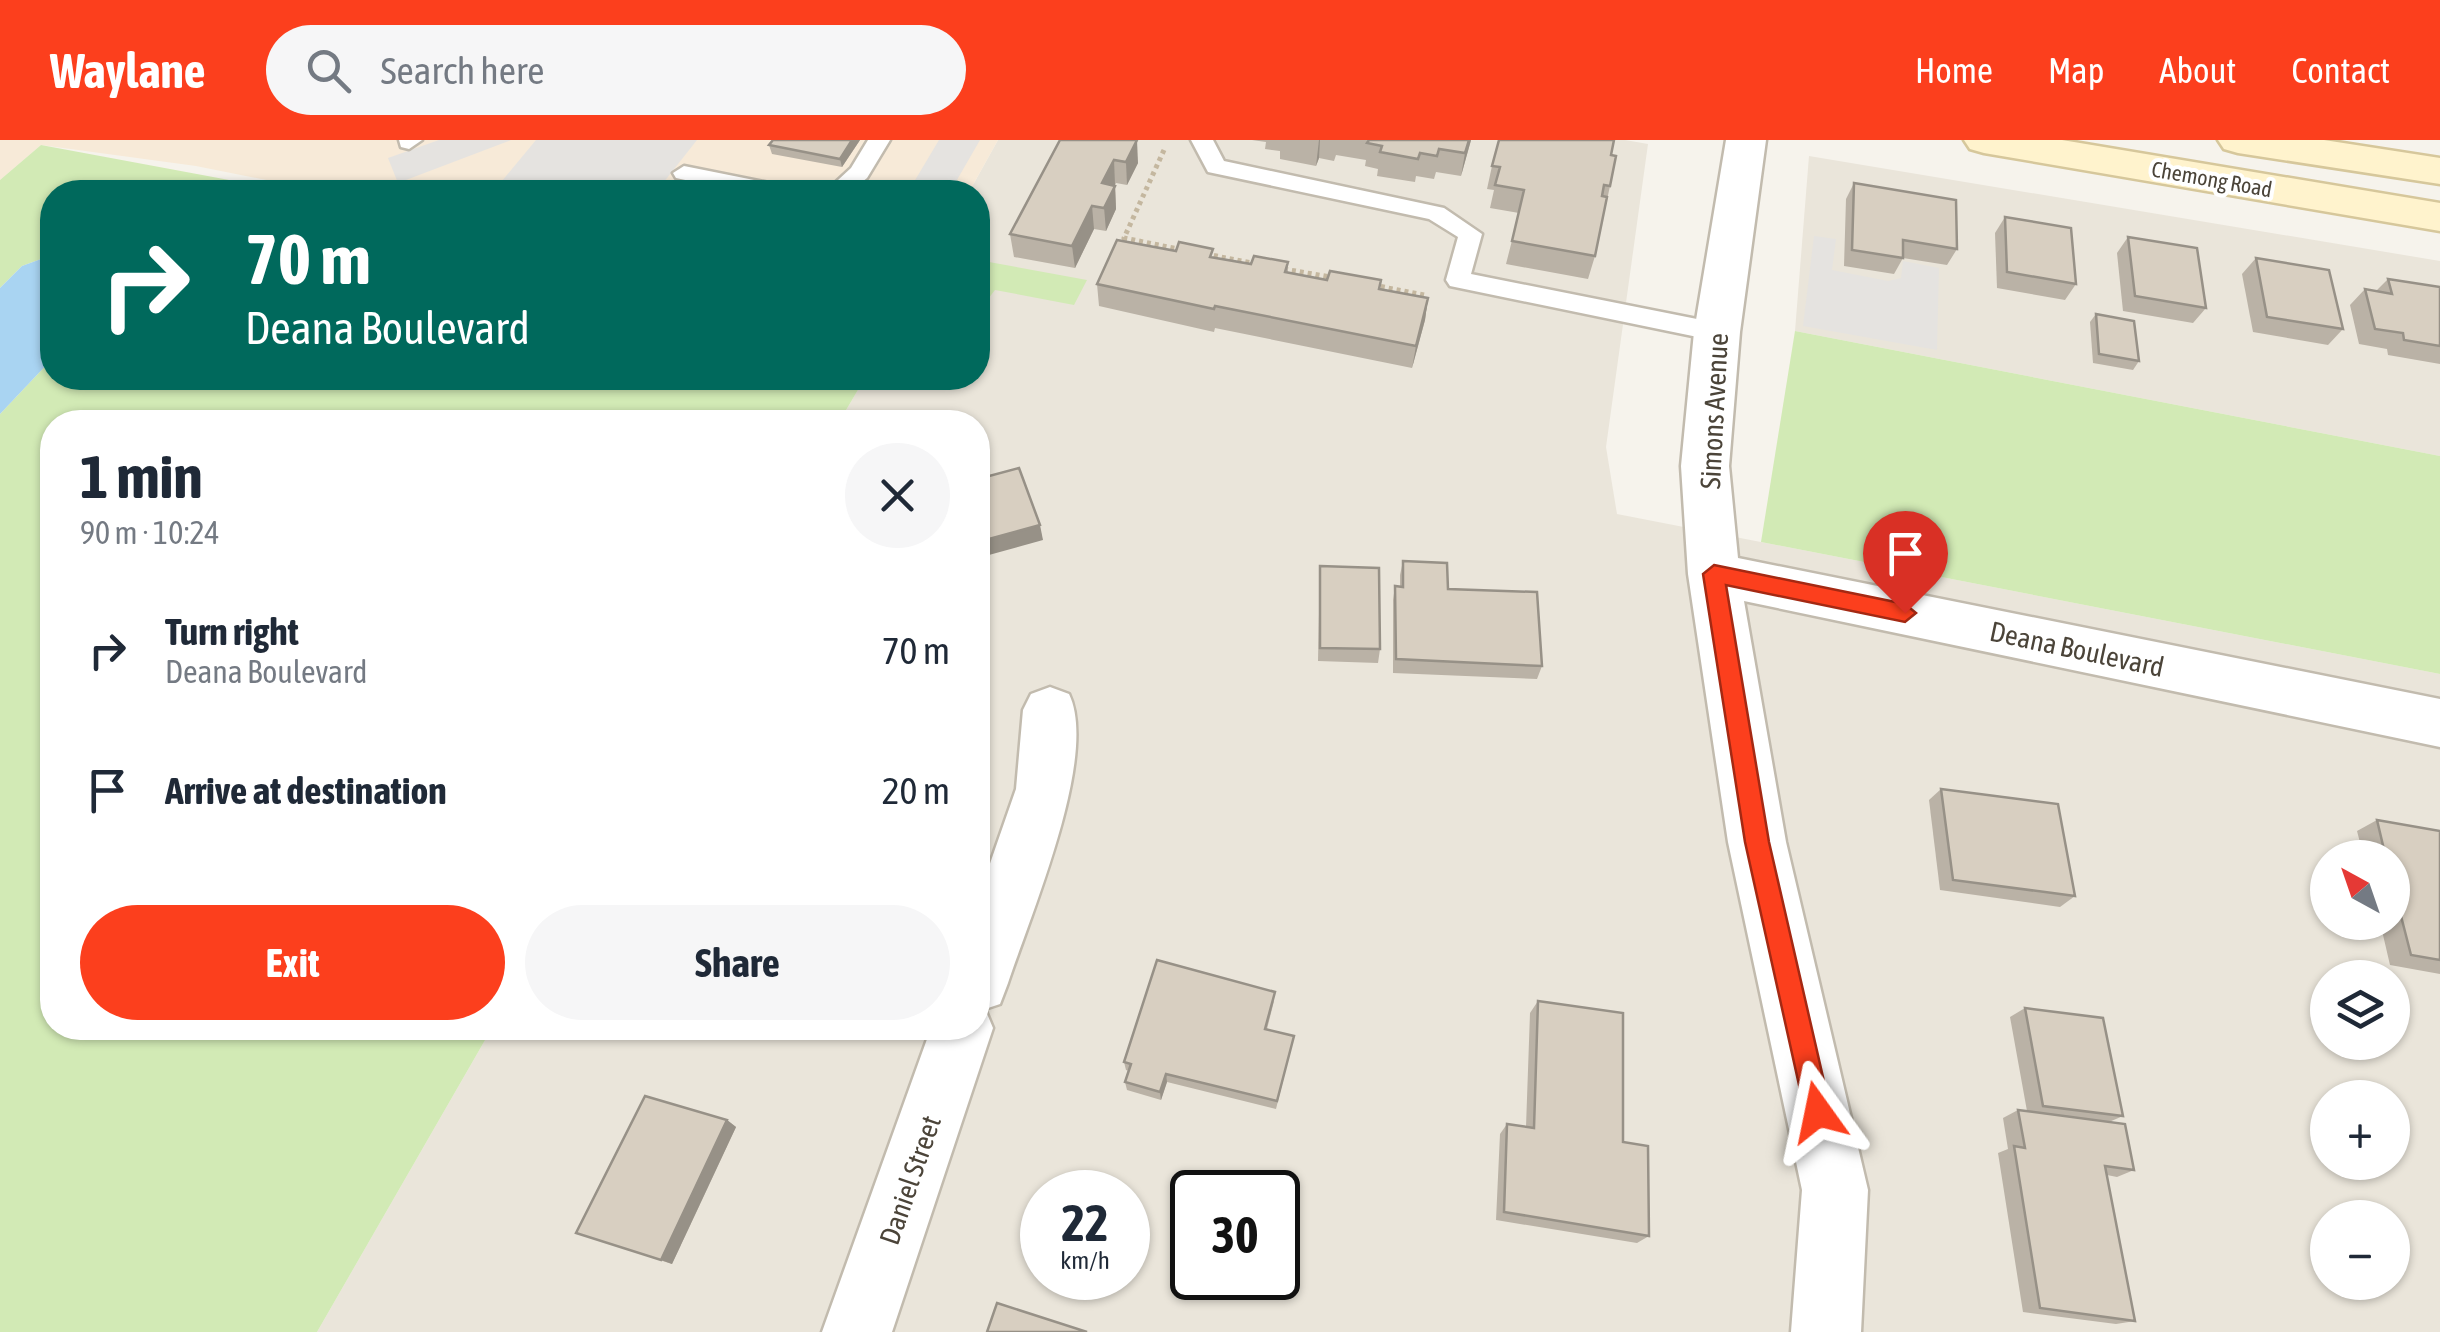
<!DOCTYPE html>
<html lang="en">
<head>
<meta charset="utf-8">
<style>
	:root { --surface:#fff; --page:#f6f6f7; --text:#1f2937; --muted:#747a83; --accent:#fc3f1d }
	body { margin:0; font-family:"Asap Condensed",sans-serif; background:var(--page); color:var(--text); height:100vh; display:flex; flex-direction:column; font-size:38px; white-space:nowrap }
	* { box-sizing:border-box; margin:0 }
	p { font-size:32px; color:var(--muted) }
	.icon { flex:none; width:55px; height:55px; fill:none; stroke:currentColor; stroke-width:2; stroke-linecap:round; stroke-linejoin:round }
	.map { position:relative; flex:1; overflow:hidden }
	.side { position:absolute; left:40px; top:270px; width:950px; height:630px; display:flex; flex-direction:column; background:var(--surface); border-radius:40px; box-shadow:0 2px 8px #0004 }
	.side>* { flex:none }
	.hud { position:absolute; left:40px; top:40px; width:950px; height:210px; border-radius:40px; box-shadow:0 2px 8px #0004; background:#00695c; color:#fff; overflow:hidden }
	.needle { width:65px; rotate:320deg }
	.buttons { position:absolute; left:2310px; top:700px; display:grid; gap:20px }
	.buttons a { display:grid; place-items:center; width:100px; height:100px; border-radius:50%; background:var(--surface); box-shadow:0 2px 8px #0004; font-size:50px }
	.speed { position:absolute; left:1020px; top:1030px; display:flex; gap:20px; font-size:50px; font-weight:700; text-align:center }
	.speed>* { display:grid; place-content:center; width:130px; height:130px; border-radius:50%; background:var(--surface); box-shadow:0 2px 8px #0004; line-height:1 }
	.speed small { font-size:25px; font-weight:400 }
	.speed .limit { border:5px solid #111; border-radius:15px; background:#fff; color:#111 }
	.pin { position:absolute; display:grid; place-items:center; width:85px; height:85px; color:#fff; margin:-102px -42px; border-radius:50% 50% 50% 0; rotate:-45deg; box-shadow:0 0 10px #0007 }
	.pin .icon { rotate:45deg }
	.me { position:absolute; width:110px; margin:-55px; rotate:348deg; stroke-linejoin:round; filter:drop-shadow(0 0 8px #0008) }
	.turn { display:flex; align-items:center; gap:35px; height:210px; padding:0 40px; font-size:45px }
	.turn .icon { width:130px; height:130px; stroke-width:2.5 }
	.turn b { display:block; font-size:70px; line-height:85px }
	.round { display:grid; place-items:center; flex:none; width:105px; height:105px; border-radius:52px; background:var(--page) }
	.summary { display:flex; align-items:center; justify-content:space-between; height:170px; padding:0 40px }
	h1 { font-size:60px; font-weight:700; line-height:75px }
	.button { display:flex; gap:20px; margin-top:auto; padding:20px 40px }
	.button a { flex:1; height:115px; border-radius:60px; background:var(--accent); color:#fff; font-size:40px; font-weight:700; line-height:115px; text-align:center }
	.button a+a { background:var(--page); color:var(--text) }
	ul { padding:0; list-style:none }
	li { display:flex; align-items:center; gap:30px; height:140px; padding:0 40px }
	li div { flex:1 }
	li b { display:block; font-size:38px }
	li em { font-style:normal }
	header { display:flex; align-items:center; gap:60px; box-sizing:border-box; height:140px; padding:0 50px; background:var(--accent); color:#fff }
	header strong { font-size:48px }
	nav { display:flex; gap:55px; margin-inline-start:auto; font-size:35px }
	.search { width:700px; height:90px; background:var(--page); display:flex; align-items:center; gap:25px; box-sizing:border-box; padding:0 35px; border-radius:55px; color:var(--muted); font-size:38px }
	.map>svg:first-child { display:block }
</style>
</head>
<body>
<header>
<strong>Waylane</strong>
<div class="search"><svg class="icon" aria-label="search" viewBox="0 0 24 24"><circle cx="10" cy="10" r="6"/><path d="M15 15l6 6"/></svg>Search here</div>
<nav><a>Home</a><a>Map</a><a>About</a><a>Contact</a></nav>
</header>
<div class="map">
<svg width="2440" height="1192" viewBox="0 0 2440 1192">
	<rect width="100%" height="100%" fill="#f6f3ec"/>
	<g fill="#eae5da" fill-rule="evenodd">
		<path d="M 998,0 L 1625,0 L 1648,4 L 1606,307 L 1617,374 L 2440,534 L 2440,1192 L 317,1192 L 492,888 L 978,888 L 978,282 L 839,282 L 865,238 L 978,238 L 978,52 L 969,52 ZM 2328,718 L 2392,718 L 2392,782 L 2328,782 ZM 2328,838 L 2392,838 L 2392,902 L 2328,902 ZM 2328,958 L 2392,958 L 2392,1022 L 2328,1022 ZM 1042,1052 L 1128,1052 L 1128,1138 L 1042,1138 ZM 1192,1052 L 1278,1052 L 1278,1138 L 1192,1138 ZM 2328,1078 L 2392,1078 L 2392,1142 L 2328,1142 Z"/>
		<polygon points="1809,16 2440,121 2440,316 1795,191"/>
	</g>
	<polygon fill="#f7ead8" points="0,0 998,0 969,52 327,52 196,26 41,5 0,40"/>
	<g fill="#d2eab5">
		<polygon points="41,5 294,52 52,52 52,115 22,126 0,148 0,40"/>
		<polygon points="978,120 1087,140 1074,165 995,150 978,172"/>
		<polygon points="1795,191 2440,316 2440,534 1761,402"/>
		<polygon points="52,219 52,238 865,238 839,282 52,282 52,888 492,888 317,1192 0,1192 0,274"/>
	</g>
	<g fill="#e5e3e0">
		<polygon points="439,0 511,0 398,43 388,18"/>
		<polygon points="536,0 697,0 656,52 530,52 497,47"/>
		<polygon points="939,0 980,0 950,52 908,52"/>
		<polygon points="1814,96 1836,99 1832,130 1888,141 1901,138 1903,121 1939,128 1937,210 1803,186"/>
	</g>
	<polygon fill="#a9d4f2" points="52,115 52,219 0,274 0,148 22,126"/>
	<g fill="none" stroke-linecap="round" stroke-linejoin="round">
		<defs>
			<g id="service">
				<polygon points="399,0 422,0 409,9 401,7"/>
				<polygon points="868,0 890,0 867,38 850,52 825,52 851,28"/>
				<polygon points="1191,0 1213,0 1224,21 1444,68 1482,94 1471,134 1717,183 1729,192 1717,201 1450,146 1446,140 1458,97 1429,79 1208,32"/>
				<polygon points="684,26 774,44 785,52 741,52 676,38 673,33"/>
			</g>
			<g id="minor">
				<polygon points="1726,0 1766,0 1740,192 1729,326 1738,418 2440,559 2440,607 1744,461 1786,702 1868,1050 1861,1192 1791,1192 1802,1050 1728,702 1688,434 1681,326 1694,192"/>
				<path d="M 1050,547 L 1069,554 C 1099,616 1030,776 1008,843 L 1000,864 L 985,869 L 993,888 L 892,1192 L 822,1192 L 931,888 L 978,888 L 978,758 L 1016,649 L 1023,570 L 1031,554 Z"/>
			</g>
			<g id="secondary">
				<polygon points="1964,0 2062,0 2440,63 2440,91 1984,13 1970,9"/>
				<polygon points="2218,0 2324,0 2440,18 2440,44 2238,13 2224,9"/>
			</g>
		</defs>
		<use href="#service" stroke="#c2bbae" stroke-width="5"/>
		<use href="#minor" stroke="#c2bbae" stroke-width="5"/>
		<use href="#secondary" stroke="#d6c79b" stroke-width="5"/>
		<g stroke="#c4b79f" stroke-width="5" stroke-dasharray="4 4" stroke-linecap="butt">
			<polyline points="1164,10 1124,98 1183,110"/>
			<polyline points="1206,114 1257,124"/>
			<polyline points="1284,129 1336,138"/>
			<polyline points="1373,145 1424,155"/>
		</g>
		<use href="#service" fill="#fff" fill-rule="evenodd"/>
		<use href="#minor" fill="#fff" fill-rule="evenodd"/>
		<use href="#secondary" fill="#fff3cd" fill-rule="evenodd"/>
	</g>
	<g fill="#bab2a6">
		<polygon points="773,0 860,0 842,27 772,14 769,5"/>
		<polygon points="1060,0 1138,23 1127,45 1116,43 1115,46 1116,69 1106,91 1094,89 1075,128 1014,117 1010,94"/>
		<polygon points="1252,0 1471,0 1461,36 1436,32 1434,39 1416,36 1415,42 1377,36 1378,29 1365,26 1366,20 1336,15 1334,21 1319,18 1316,26 1280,19 1280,11 1265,9 1266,2"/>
		<polygon points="1611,15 1610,46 1595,116 1588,139 1506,124 1519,73 1490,68 1494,50 1487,49 1492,26"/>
		<polygon points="1854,43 1957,109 1947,125 1903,118 1894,134 1844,126 1846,59"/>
		<polygon points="2005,77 2076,144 2065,160 1997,148 1995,93"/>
		<polygon points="2128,97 2206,168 2193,183 2123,171 2117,113"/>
		<polygon points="1213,118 1251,124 1288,122 1288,133 1428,158 1425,180 1412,228 1215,188 1214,192 1099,166 1097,144"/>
		<polygon points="2256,118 2343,189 2328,205 2253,192 2242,134"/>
		<polygon points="2388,139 2440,147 2440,224 2388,215 2387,209 2359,204 2350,165 2365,149 2376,151"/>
		<polygon points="2096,174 2139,221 2133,230 2093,223 2090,182"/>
		<polygon points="1403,421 1448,449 1542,526 1537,539 1393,533 1393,460 1395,446 1400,447 1400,435"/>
		<polygon points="1320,426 1380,509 1378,523 1318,521"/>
		<polygon points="1941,649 2075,756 2060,767 1940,750 1929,660"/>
		<polygon points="2377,680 2440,691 2440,834 2390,825 2380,782 2392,782 2392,718 2364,718 2357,691"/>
		<polygon points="1274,861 1267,889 1294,896 1276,969 1167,942 1161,960 1127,950 1125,942 1129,931 1126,930 1124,922"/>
		<polygon points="1538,861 1623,1002 1649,1096 1637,1103 1496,1080 1500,994 1507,984 1526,987 1530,873"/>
		<polygon points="2025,868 2123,976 2109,982 2134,1030 2117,1037 2107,1035 2135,1181 2116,1184 2023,1172 1998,1013 2008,1009 2003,978 2018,970 2027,971 2010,877"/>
		<polygon points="727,980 736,987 672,1124 576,1093"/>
	</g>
	<g fill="#979187">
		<polygon points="852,0 860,0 842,27 840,19"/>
		<polygon points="1137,0 1138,23 1127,45 1126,22"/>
		<polygon points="1319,0 1320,0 1319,18 1316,26"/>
		<polygon points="1469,0 1471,0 1461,36 1465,13"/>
		<polygon points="1114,20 1116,69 1106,91 1102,43"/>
		<polygon points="1092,66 1094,89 1075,128 1072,106"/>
		<polygon points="1428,158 1425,180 1412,228 1416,206"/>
		<polygon points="1040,385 1043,400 978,418 978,402"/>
		<polygon points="1166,934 1167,942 1161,960 1160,952"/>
		<polygon points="727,980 736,987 672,1124 661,1120"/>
	</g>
	<g fill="#d8cfc1" stroke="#979187" stroke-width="2.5">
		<polygon points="773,0 852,0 840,19 769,5"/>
		<polygon points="1060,0 1137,0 1126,22 1114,20 1102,43 1115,46 1104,68 1092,66 1072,106 1010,94"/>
		<polygon points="1369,0 1469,0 1465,13 1439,9 1437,16 1420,13 1418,19 1380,12 1382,6 1367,3"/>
		<polygon points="1499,0 1614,0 1611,15 1616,16 1610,46 1604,45 1602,56 1607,57 1595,116 1512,101 1524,50 1495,45 1500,27 1492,26"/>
		<polygon points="1854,43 1956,60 1957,109 1903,100 1903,118 1852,110"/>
		<polygon points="2005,77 2071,88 2076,144 2007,132"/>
		<polygon points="2128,97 2197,108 2206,168 2135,156"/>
		<polygon points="1117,100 1176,111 1179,102 1213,109 1210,117 1251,124 1254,116 1288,122 1285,132 1327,140 1330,131 1381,140 1379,149 1428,158 1416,206 1215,166 1214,169 1097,144"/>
		<polygon points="2256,118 2329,130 2343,189 2267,177"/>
		<polygon points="2388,139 2440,147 2440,206 2404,200 2403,193 2375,189 2365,149 2392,154"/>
		<polygon points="2096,174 2134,181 2139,221 2099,214"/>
		<polygon points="1019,328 1040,385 978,402 978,339"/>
		<polygon points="1403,421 1447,423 1448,449 1537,452 1542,526 1396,519 1395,446 1403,447"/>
		<polygon points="1320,426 1379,428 1380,509 1320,508"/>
		<polygon points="1941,649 2058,664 2075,756 1953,740"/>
		<polygon points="2377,680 2440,691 2440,820 2411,815 2392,741 2392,718 2386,718"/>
		<polygon points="1157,820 1275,852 1265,889 1294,896 1277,961 1166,934 1160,952 1125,942 1131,924 1124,922"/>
		<polygon points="1538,861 1623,873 1623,1002 1648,1006 1649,1096 1504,1072 1507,984 1534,988"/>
		<polygon points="2025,868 2103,878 2123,976 2043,966"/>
		<polygon points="645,956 727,980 661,1120 576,1093"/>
		<polygon points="2018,970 2125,984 2134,1030 2105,1026 2135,1181 2040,1168 2014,1006 2025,1008"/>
		<polygon points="997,1163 1087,1192 987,1192"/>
	</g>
	<polygon fill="#fc3f1d" stroke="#a42913" stroke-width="2.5" points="1714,425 1905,464 1916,473 1905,482 1726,445 1769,702 1831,972 1827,982 1818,986 1808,982 1805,972 1745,702 1703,434"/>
	<g text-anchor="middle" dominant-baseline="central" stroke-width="8" stroke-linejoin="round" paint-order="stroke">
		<g font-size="22" fill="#4b4439" stroke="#fff">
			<text transform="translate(2212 39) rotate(10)">Chemong Road</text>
		</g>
		<g font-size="28" fill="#4b4439" stroke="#fff">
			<text transform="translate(1714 271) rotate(-87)">Simons Avenue</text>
			<text transform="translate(2077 509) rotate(12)">Deana Boulevard</text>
			<text transform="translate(910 1040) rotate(-71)">Daniel Street</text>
		</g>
	</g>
</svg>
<div class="buttons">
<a><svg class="needle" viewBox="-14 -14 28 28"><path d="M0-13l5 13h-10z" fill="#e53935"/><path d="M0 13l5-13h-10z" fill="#747a83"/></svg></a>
<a><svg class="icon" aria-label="layers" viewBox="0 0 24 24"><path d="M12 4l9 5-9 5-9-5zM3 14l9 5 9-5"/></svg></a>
<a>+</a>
<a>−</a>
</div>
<div class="speed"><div>22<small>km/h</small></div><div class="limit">30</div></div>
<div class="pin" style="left:1905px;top:473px;background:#d93025"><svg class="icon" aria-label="arrive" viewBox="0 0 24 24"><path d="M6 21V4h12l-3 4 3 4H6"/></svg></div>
<svg class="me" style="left:1818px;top:972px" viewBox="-20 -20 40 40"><path d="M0-17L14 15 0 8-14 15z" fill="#fc3f1d" stroke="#fff" stroke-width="4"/></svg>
<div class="hud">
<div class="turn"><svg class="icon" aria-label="right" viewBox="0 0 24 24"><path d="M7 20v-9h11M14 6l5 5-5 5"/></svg><div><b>70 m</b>Deana Boulevard</div></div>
</div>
<section class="side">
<div class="summary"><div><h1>1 min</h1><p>90 m · 10:24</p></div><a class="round"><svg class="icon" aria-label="close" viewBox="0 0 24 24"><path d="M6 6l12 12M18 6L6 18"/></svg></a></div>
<ul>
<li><svg class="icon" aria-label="right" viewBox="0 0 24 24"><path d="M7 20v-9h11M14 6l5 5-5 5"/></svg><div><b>Turn right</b><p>Deana Boulevard</p></div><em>70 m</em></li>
<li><svg class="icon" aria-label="arrive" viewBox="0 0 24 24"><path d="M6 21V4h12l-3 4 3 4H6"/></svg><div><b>Arrive at destination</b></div><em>20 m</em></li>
</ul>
<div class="button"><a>Exit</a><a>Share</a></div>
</section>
</div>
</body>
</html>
